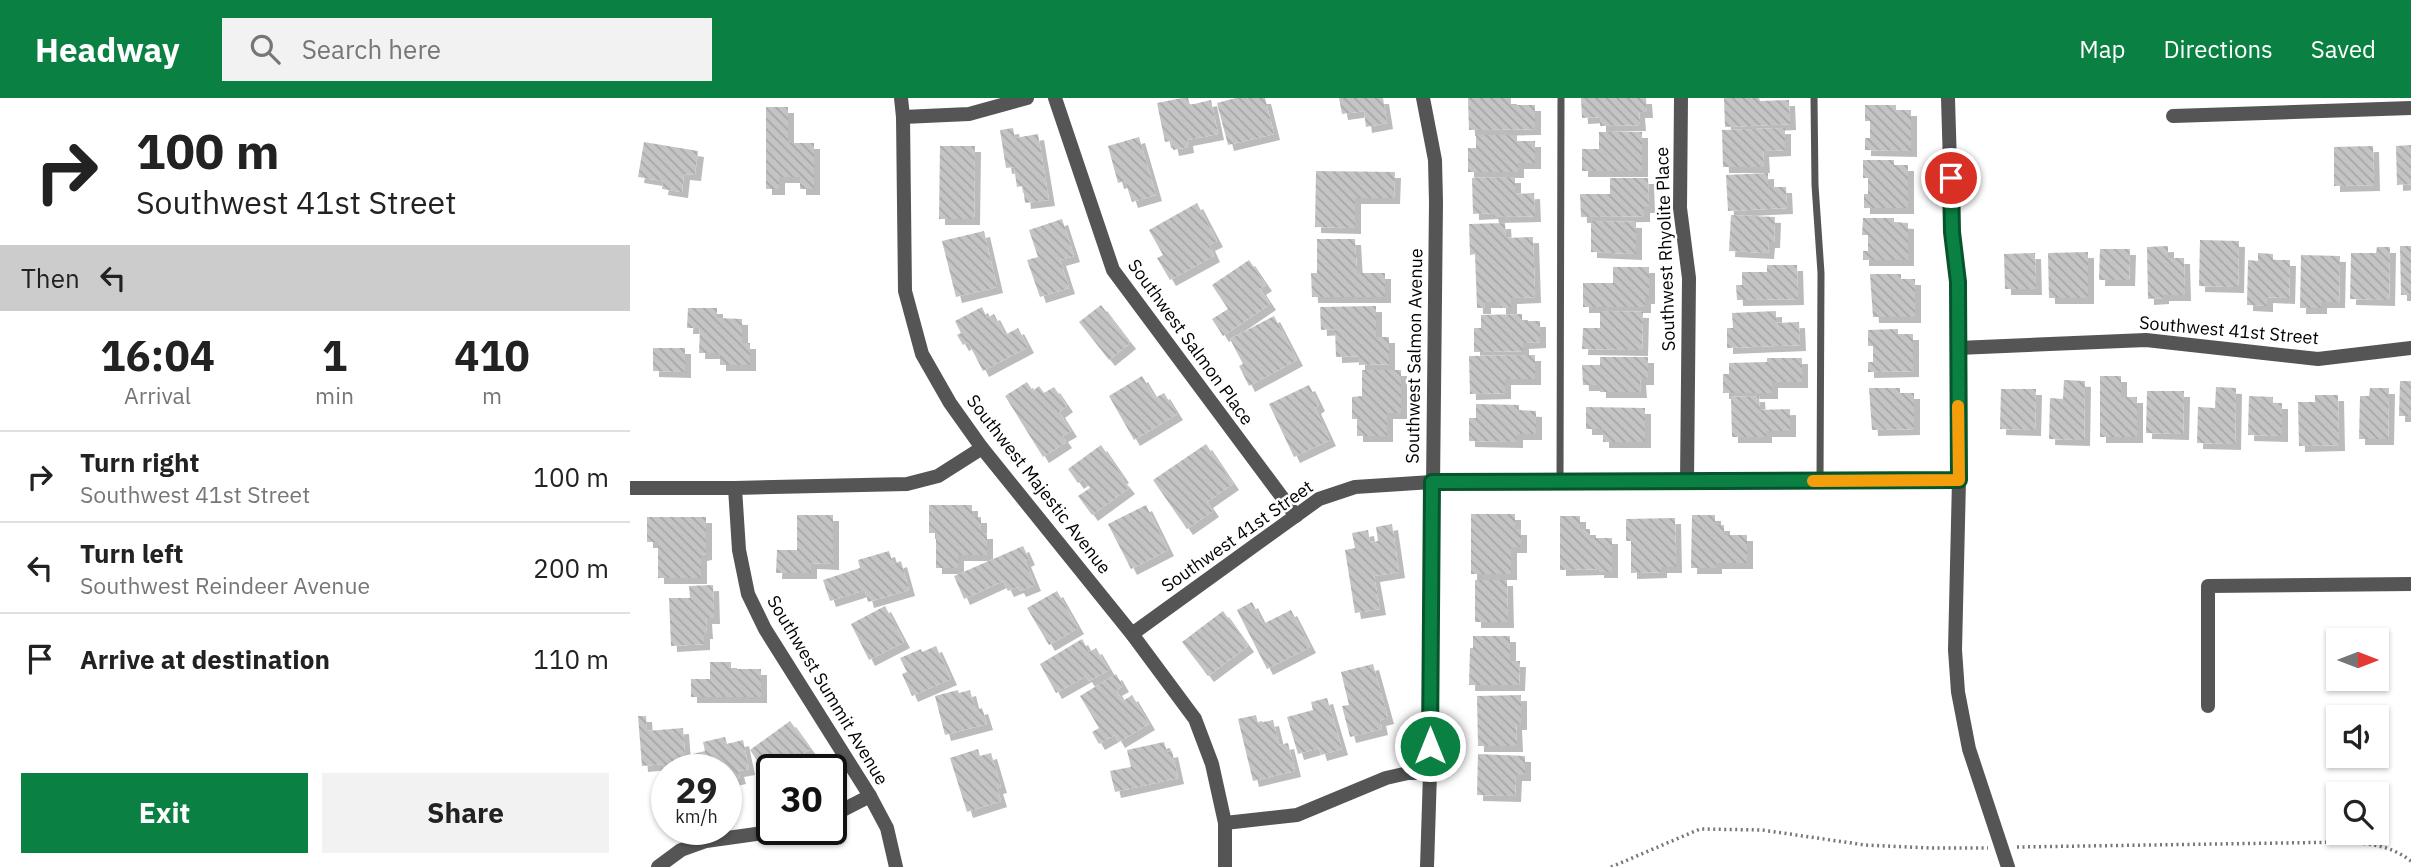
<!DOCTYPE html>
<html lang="en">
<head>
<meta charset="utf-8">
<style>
	:root { --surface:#fff; --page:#f2f2f2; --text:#222; --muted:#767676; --line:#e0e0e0; --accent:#0b8043 }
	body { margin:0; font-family:"IBM Plex Sans",sans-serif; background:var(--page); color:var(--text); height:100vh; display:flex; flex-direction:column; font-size:26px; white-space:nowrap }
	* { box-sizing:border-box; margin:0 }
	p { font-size:23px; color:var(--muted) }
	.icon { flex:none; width:38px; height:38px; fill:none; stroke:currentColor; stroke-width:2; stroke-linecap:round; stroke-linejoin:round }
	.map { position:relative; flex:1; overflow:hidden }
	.drawer { display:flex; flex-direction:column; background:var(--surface); width:630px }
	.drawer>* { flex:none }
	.banner { background:#fff; color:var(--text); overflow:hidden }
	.needle { width:46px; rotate:90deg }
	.fabs { position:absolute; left:1696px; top:530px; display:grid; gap:14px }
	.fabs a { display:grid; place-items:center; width:63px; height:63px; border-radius:0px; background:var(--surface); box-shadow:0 2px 5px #0004; font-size:35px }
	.speed { position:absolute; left:21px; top:656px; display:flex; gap:14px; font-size:35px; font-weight:700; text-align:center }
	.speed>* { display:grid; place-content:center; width:91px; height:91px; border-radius:50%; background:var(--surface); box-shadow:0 2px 5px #0004; line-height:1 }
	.speed small { font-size:18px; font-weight:400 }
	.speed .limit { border:4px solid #111; border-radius:10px; background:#fff; color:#111 }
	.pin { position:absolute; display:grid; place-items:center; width:60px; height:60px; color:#fff; margin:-30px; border:4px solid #fff; border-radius:50%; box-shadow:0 2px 7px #0007 }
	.me { position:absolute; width:77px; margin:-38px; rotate:0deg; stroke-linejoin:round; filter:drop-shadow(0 0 5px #0008) }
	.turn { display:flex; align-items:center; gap:24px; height:147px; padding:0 21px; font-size:32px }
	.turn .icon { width:91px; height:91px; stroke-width:2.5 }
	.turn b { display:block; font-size:49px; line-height:60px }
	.then { display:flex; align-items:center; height:66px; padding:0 21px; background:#0003; gap:14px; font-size:26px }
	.eta { display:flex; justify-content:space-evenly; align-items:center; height:119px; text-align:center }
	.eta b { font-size:42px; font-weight:700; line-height:49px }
	.action { display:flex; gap:14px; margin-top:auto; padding:14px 21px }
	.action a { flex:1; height:80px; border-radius:0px; background:var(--accent); color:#fff; font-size:28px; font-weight:700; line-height:80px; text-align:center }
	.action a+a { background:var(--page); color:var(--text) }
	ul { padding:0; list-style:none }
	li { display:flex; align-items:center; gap:21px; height:91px; padding:0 21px; border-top:2px solid var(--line) }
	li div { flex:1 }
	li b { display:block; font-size:26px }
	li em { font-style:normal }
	header { display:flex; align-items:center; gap:42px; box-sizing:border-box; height:98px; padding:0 35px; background:var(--accent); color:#fff }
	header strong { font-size:33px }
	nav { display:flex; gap:38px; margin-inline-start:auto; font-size:24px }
	.search { width:490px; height:63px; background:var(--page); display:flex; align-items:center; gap:18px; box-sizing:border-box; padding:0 24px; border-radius:0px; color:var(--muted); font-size:26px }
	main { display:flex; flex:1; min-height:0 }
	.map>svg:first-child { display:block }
</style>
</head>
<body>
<header>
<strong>Headway</strong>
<div class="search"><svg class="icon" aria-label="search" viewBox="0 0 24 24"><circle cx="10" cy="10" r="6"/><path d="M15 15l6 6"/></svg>Search here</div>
<nav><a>Map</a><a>Directions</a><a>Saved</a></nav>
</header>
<main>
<section class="drawer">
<div class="banner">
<div class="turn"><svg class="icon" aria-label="right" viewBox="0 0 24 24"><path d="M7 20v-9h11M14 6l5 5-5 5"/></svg><div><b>100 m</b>Southwest 41st Street</div></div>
<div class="then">Then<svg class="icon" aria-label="left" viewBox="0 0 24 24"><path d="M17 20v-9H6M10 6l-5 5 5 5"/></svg></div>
</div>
<div class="eta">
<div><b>16:04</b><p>Arrival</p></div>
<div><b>1</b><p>min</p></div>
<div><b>410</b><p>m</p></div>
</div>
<ul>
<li><svg class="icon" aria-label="right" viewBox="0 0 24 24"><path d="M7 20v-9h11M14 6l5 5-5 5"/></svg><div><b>Turn right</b><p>Southwest 41st Street</p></div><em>100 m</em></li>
<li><svg class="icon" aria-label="left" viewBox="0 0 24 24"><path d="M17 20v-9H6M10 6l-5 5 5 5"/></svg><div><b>Turn left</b><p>Southwest Reindeer Avenue</p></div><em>200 m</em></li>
<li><svg class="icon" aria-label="arrive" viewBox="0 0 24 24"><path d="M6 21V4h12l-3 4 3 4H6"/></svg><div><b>Arrive at destination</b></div><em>110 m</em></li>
</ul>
<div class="action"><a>Exit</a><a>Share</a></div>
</section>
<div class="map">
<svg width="1781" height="769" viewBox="0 0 1781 769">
	<defs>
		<pattern id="building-back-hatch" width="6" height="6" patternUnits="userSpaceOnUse" patternTransform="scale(1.75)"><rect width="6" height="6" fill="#c4c4c4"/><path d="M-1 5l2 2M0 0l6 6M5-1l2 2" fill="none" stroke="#a7a7a7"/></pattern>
		<filter id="shadow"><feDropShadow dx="6" dy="6" stdDeviation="0" flood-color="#0004"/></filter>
	</defs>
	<rect width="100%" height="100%" fill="#fff"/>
	<g fill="url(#building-back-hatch)" filter="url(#shadow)">
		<polygon points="552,0 558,0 560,7 581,2 588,36 557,42 558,49 543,52 541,43 535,44 527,5"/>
		<polygon points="606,0 635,0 644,36 598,47 587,5"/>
		<polygon points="709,0 753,0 757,25 736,29 734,13 712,16"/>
		<polygon points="838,0 881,0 881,7 905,7 905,31 839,32"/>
		<polygon points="951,0 1016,0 1017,14 1009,14 1010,27 970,28 970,19 952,20"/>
		<polygon points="1094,0 1129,0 1130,3 1159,2 1160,26 1095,29"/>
		<polygon points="1235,7 1266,7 1266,12 1281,12 1281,53 1235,52 1235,40 1240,40 1240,23 1235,23"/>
		<polygon points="136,9 158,9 158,45 184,45 184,91 170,91 170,79 149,79 149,91 136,91"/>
		<polygon points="383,30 385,40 408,36 419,102 395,105 393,88 387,89 384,69 376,70 370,32"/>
		<polygon points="1155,30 1155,52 1133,53 1134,69 1093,69 1092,32"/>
		<polygon points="969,34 1012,34 1012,73 952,73 952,51 969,51"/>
		<polygon points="846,37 887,37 887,43 905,43 905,65 888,65 888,74 838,74 838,50 846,50"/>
		<polygon points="509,39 526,97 502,104 495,83 488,85 478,48"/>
		<polygon points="14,44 68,53 65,77 54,76 52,94 32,91 33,83 8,79"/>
		<polygon points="1781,47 1781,86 1767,87 1766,48"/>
		<polygon points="310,48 345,48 344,121 309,121"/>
		<polygon points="1743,48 1744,87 1704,88 1704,49"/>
		<polygon points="1233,62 1264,62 1264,67 1278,67 1278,110 1234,110 1234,96 1238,96 1238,80 1233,80"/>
		<polygon points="686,73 765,74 764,100 725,100 725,130 685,129"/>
		<polygon points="1138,75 1138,89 1156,89 1157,110 1098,113 1096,77"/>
		<polygon points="885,79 885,96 904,95 905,118 863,119 862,115 843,116 842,80"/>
		<polygon points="980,80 1018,80 1019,109 1014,109 1014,118 951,119 950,96 980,96"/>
		<polygon points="567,105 587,143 579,147 584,158 540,182 527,160 533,157 519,132"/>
		<polygon points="1101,117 1145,119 1144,144 1139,144 1138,155 1099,153"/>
		<polygon points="1233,120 1264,120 1264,124 1278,125 1278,162 1233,162 1233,153 1238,153 1238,137 1232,137"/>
		<polygon points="432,121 444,158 430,162 439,190 410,199 397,162 408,159 399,132"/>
		<polygon points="961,123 1006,124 1006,156 961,154"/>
		<polygon points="875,125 876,140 903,139 905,199 881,200 881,210 870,210 870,204 855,204 855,210 847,210 845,156 840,157 839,126"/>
		<polygon points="354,133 367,189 326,199 312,143"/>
		<polygon points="687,141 725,141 727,175 755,175 755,199 682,199 681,175 687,175"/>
		<polygon points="1570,142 1609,143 1608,189 1569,188"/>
		<polygon points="1538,148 1538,160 1554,160 1555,197 1533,197 1533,200 1518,201 1517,149"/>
		<polygon points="1770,148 1781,148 1781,197 1771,197"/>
		<polygon points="1747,149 1760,149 1759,202 1720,201 1721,155 1746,155"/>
		<polygon points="1470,151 1500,151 1499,182 1469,182"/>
		<polygon points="1458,154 1458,200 1419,200 1418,155"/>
		<polygon points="1405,155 1406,191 1375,191 1374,156"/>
		<polygon points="1628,155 1643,156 1643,162 1660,162 1659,200 1637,199 1637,208 1617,207 1618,162 1628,163"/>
		<polygon points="1671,157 1710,158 1709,204 1691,204 1691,210 1670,210"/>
		<polygon points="619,162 636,187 630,191 640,206 593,238 582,221 598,211 582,187"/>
		<polygon points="1137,167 1167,167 1168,201 1107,202 1106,187 1112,187 1112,174 1137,174"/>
		<polygon points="983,169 1019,169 1019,200 1015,200 1015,209 953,209 953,185 983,185"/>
		<polygon points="1240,176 1271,176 1271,181 1285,181 1285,219 1243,219"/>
		<polygon points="471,207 500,245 479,262 449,224"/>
		<polygon points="746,208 746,239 759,239 759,266 729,267 729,258 706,259 705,231 691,232 690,209"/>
		<polygon points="352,209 357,220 364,216 375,237 388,230 398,249 353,273 338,244 333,247 327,237 331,235 325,223"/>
		<polygon points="58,210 87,210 87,220 112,221 112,245 120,245 120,267 90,267 90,255 69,255 70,230 57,230"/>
		<polygon points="970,213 1013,214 1012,252 952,251 953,230 970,230"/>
		<polygon points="1146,213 1146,225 1169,224 1170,247 1097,250 1097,230 1103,230 1102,215"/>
		<polygon points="892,216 892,223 910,223 910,244 893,245 893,253 844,254 844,230 851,230 851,217"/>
		<polygon points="644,218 667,262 619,288 609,268 613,266 600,241"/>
		<polygon points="1268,231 1268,236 1283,236 1283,273 1238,274 1238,264 1243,264 1243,248 1238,248 1238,232"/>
		<polygon points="23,250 55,250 55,274 23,273"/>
		<polygon points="905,257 905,281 875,281 875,295 840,296 839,258"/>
		<polygon points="970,259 1018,259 1018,281 1010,281 1011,294 970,294 970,287 953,287 952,267 970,267"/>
		<polygon points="1137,260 1172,260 1172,284 1142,284 1142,295 1093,295 1093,276 1099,276 1099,265 1137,264"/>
		<polygon points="732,272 771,272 771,315 757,315 757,338 727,338 727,321 722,321 722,299 732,298"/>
		<polygon points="512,278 525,300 534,295 547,316 504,342 479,298"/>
		<polygon points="1470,278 1491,278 1491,299 1507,299 1507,339 1470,339"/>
		<polygon points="1434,282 1455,283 1454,342 1419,341 1420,300 1433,301"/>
		<polygon points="1770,283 1781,283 1781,318 1769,318"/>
		<polygon points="397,284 403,293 409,288 414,295 424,289 437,308 429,314 441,333 432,338 436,344 413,359 375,298"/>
		<polygon points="679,287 689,307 685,310 700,342 664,359 639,306"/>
		<polygon points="1586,289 1606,290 1605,346 1567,345 1568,309 1585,310"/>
		<polygon points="1239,290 1270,290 1270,295 1284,295 1284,331 1242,332"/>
		<polygon points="1740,290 1759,290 1758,341 1729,341 1730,298 1739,298"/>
		<polygon points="1371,291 1406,291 1405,332 1370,331"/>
		<polygon points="1517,293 1554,293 1553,336 1516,335"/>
		<polygon points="1685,297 1708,297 1709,347 1669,348 1668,304 1685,304"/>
		<polygon points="1129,298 1130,312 1160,311 1160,333 1136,333 1136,339 1102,339 1101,299"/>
		<polygon points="1619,298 1643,299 1643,305 1652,305 1652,338 1618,337"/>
		<polygon points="846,306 889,307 889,312 906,313 906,336 887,336 887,344 839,343 839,320 846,320"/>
		<polygon points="956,309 1015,310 1015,344 973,344 973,331 956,331"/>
		<polygon points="576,346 603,386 577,404 583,413 557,431 523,382"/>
		<polygon points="471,347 493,379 491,380 499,390 462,417 448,398 460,390 453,381 448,385 438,371"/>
		<polygon points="299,407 342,407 342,419 351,419 351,435 357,435 357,457 328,457 328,470 306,470 306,435 299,435"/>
		<polygon points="516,407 538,452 501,471 478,426"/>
		<polygon points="841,416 885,416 885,431 891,431 891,449 881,449 881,476 841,476"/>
		<polygon points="167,417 203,417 203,466 181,465 181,475 146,475 147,452 167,452"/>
		<polygon points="1062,417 1085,417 1085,427 1094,427 1094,437 1117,437 1117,465 1086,465 1086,470 1061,470"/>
		<polygon points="930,418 950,418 950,431 960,431 960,440 982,440 982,474 968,474 968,471 930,472"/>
		<polygon points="17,419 76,419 76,456 71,457 71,480 28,480 28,444 17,444"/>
		<polygon points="1045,420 1046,469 1031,469 1031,474 1001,475 1001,443 996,443 996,421"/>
		<polygon points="762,426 769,474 744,478 750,511 725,515 715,452 725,450 722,435 738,432 740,444 748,443 746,429"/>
		<polygon points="393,448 399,461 395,463 405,487 390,493 388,489 378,493 373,483 334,501 324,478"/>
		<polygon points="259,453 263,466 271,463 279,492 238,504 235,492 200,503 193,482 230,470 228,462"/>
		<polygon points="845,482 877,482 878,524 845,524"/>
		<polygon points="83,487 84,520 76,520 77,535 74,535 74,546 41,548 39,500 60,500 59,488"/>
		<polygon points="427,493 448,530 419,547 397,510"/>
		<polygon points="622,504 633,526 661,512 680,549 637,571 607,512"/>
		<polygon points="255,508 274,544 239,562 221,526"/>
		<polygon points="593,513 618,548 578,578 552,544"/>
		<polygon points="843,538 880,538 880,563 890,563 889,587 839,587 840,550 843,550"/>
		<polygon points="452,541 459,554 466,550 479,572 459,583 456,578 426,595 410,566"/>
		<polygon points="306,548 321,581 282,598 272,576 277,574 270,560 291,551 292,554"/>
		<polygon points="80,564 101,564 101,571 131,571 131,599 61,599 61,581 80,581"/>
		<polygon points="743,566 758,620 750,622 752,631 720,639 712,608 719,607 711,574"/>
		<polygon points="486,576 493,588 486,592 493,603 502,597 519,626 489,644 485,637 469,646 462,634 469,630 450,598"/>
		<polygon points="328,592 329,595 340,592 345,612 352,610 357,626 315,637 305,598"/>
		<polygon points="891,597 891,626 886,626 887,648 848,648 847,598"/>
		<polygon points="697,600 712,651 691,657 689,650 668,656 657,619 683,612 681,604"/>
		<polygon points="626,617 628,625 643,622 649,647 658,645 665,673 623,683 608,621"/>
		<polygon points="8,618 16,618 17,633 53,630 56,672 37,672 37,691 35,691 33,666 12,668"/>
		<polygon points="160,623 180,651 173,656 183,670 142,672 142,678 139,680 120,652"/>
		<polygon points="95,639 97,646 113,642 119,671 108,673 110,680 96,683 96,672 67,672 63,656 75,653 73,644"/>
		<polygon points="534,644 537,654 542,653 548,680 485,694 480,673 501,669 497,652"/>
		<polygon points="348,651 350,658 361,655 371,689 367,690 371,703 337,714 320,660"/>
		<polygon points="848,656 895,658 895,677 886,677 885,698 847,697"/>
	</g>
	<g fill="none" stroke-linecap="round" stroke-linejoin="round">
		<g stroke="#777" stroke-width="3.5" stroke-dasharray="2 3.5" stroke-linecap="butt">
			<path d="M 1387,749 L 1718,744 C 1743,746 1761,748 1781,763"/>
			<polyline points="981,769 1070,731 1132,732 1235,747 1301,750 1358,750"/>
		</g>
		<g stroke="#555" stroke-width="7">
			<polyline points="1184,0 1185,87 1191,175 1190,383"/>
			<polyline points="930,384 931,0"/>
		</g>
		<g stroke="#555" stroke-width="14">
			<polyline points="271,0 273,19 275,193 292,256 320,305 352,350 502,536 565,621 582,666 595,725 595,769"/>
			<polyline points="425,0 483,172 666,418"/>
			<polyline points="793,0 805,62 806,104 800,675 797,769"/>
			<polyline points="1051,0 1050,110 1059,180 1057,384"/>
			<polyline points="1318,0 1322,134 1328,184 1329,382 1325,552 1328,594 1339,651 1378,769"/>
			<polyline points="1543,18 1781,10"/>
			<polyline points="273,19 339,16 397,0"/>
			<polyline points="1328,250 1516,242 1688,261 1781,250"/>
			<polyline points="0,390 105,390 277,386 308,378 352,350"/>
			<polyline points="105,390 109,452 118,496 135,531 240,698 257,730 266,769"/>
			<polyline points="502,536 689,401 725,389 802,384 1329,382"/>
			<polyline points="1578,608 1578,488 1781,486"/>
			<polyline points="201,718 240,698"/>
			<polyline points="595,725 667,717 756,680 778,675 800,675"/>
			<polyline points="28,769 51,752 76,743 154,732"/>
		</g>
	</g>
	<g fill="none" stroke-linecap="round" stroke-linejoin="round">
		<defs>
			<polyline id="route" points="800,648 802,384 1329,382 1328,184 1322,134 1321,80"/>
		</defs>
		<use href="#route" stroke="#07532c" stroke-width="18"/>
		<use href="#route" stroke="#0b8043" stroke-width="12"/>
		<polyline stroke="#f59e0b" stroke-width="12" points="1183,383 1329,382 1328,308"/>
	</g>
	<g text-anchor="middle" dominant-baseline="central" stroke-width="5" stroke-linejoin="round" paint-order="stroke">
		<g font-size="18" fill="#000" stroke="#fff">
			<text transform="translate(1035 151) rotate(-92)">Southwest Rhyolite Place</text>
			<text transform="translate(1599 232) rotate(5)">Southwest 41st Street</text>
			<text transform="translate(561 244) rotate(54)">Southwest Salmon Place</text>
			<text transform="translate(784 258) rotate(-89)">Southwest Salmon Avenue</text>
			<text transform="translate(409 386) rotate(52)">Southwest Majestic Avenue</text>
			<text transform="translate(607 438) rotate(-35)">Southwest 41st Street</text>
			<text transform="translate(198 592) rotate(59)">Southwest Summit Avenue</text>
		</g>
	</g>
</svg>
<div class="fabs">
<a><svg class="needle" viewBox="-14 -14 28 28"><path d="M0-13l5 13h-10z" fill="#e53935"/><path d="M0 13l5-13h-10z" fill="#767676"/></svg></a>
<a><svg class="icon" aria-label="sound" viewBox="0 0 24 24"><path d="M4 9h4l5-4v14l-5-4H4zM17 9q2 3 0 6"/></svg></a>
<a><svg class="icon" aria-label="search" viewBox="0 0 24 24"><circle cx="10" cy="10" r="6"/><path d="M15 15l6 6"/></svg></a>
</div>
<div class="speed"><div>29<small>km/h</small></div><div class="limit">30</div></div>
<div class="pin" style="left:1321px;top:80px;background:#d93025"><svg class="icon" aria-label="arrive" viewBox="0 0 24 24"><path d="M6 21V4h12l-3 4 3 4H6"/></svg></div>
<svg class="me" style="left:800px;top:648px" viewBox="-20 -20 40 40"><circle r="17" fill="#0b8043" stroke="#fff" stroke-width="3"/><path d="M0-11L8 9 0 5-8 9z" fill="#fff"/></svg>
</div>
</main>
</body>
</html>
